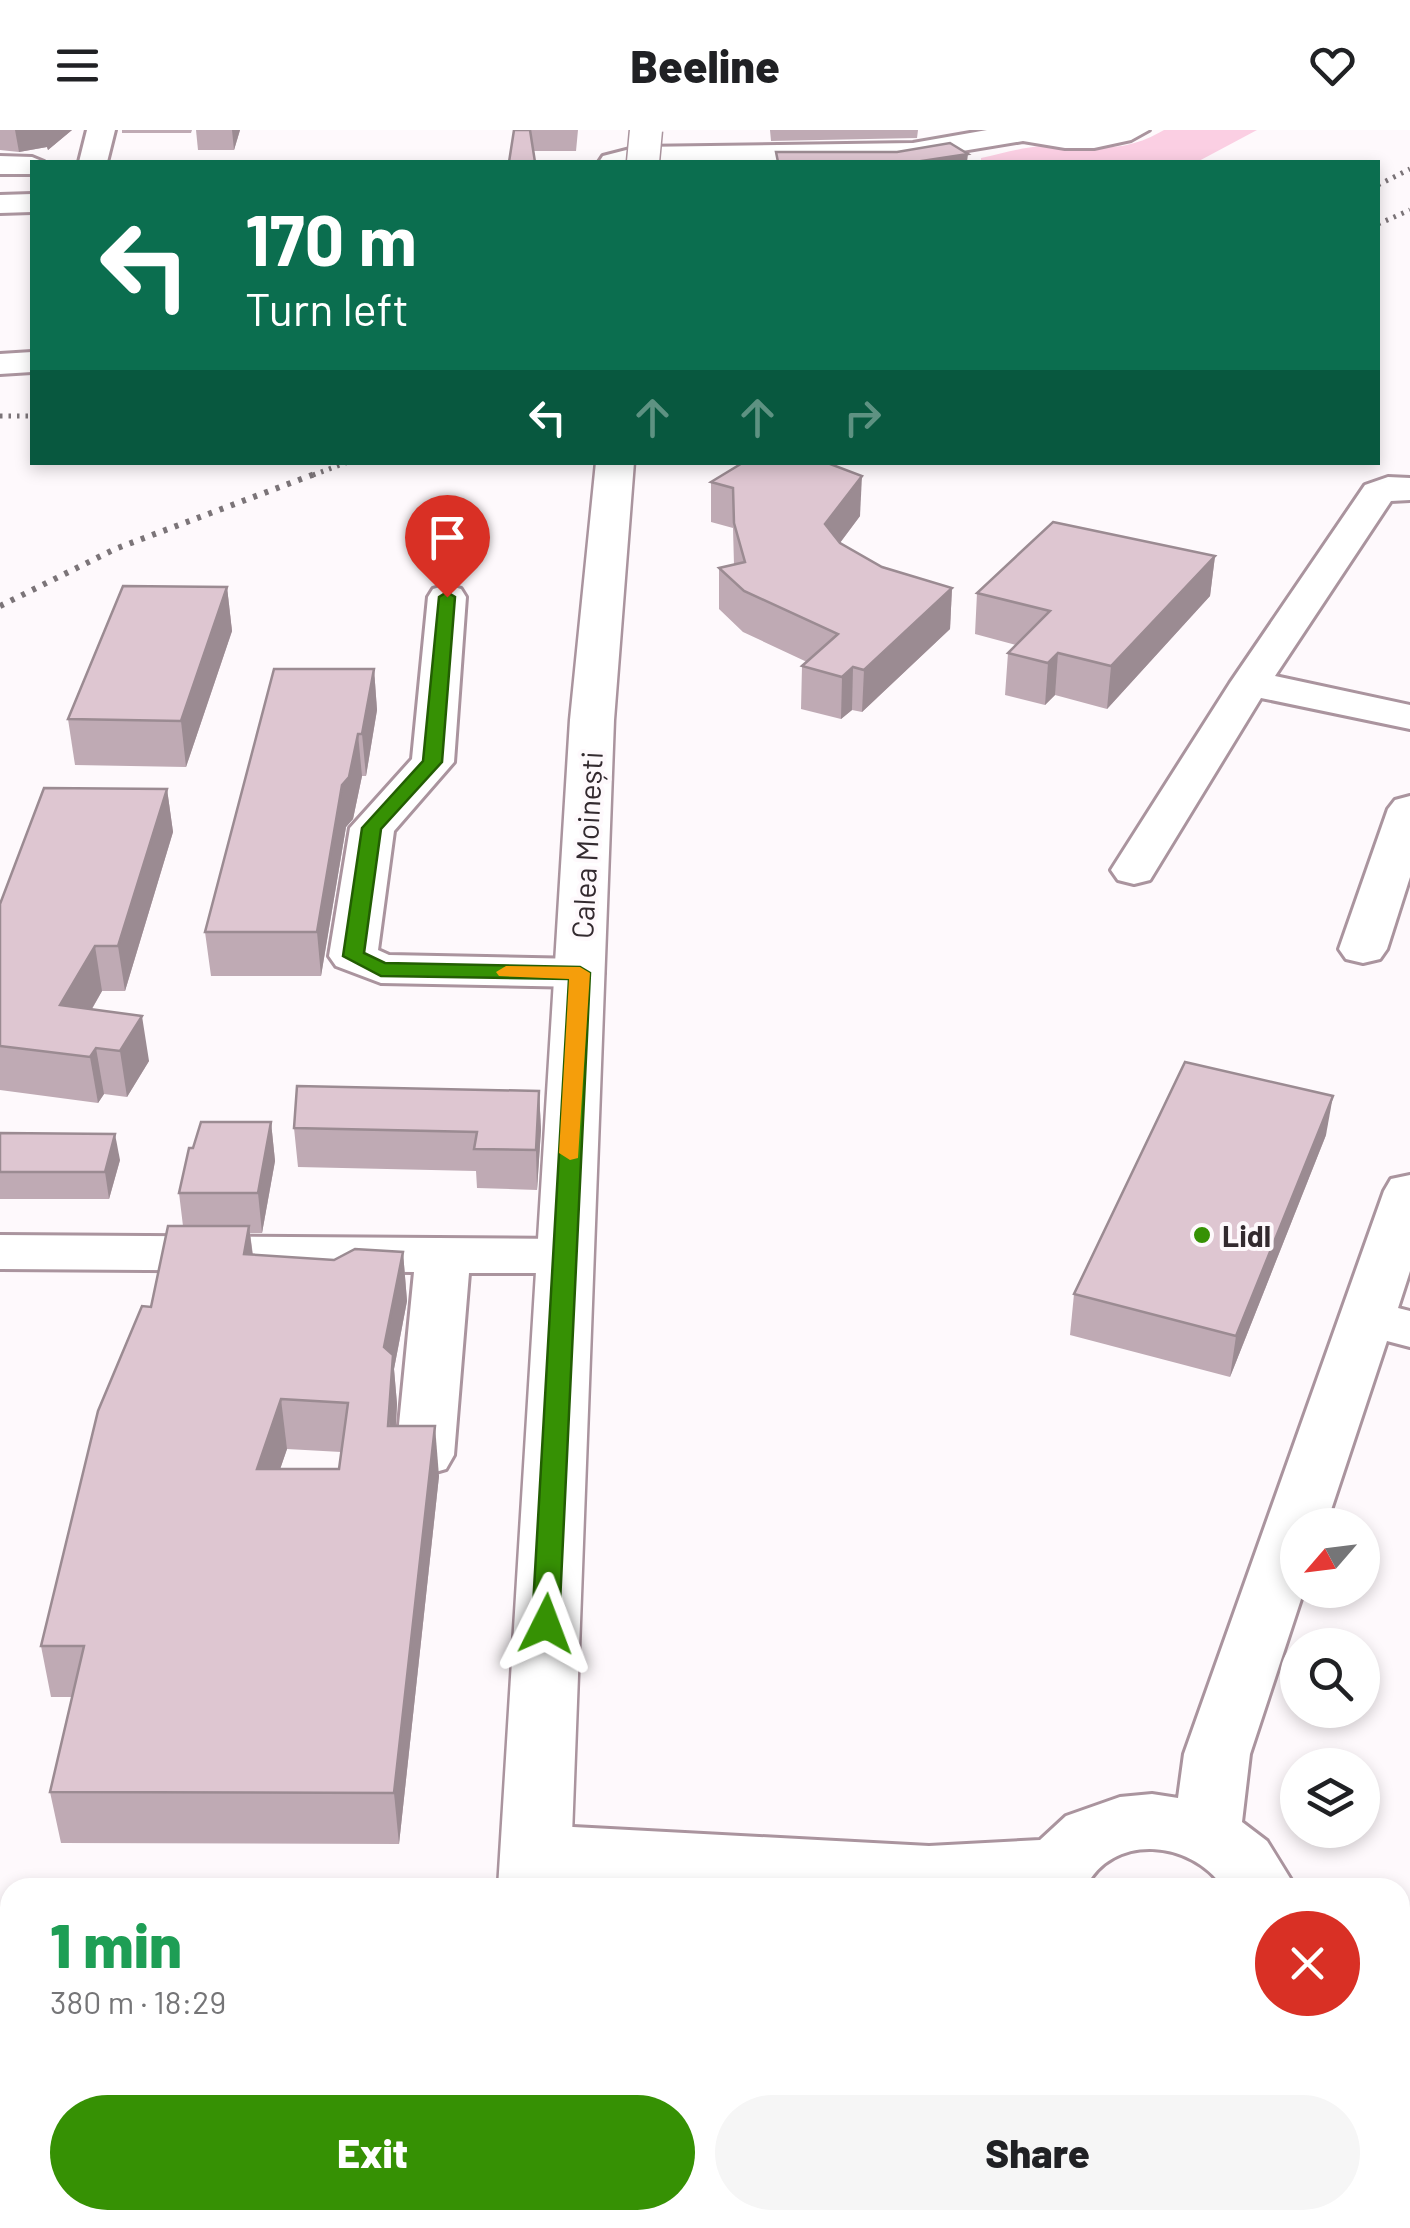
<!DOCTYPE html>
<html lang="en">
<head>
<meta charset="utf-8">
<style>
	:root { --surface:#fff; --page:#f6f6f6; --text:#202124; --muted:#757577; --accent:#369104 }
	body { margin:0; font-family:Barlow,sans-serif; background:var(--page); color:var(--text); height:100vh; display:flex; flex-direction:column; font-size:38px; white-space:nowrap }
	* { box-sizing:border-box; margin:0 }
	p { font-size:32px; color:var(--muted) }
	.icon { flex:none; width:55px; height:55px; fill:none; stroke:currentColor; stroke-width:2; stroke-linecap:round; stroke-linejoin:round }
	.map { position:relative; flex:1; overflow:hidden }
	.drawer { position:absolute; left:0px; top:1748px; width:1410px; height:352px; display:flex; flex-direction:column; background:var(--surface); border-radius:30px 30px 0 0; box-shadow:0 5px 15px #0003 }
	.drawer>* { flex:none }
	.top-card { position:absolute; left:30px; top:30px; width:1350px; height:305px; border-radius:0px; box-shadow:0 5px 15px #0003; background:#0b6e4f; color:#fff; overflow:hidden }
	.needle { width:65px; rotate:242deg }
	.buttons { position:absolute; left:1280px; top:1378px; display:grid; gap:20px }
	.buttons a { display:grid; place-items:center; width:100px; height:100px; border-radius:50%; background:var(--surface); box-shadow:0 5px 15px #0003; font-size:50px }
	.pin { position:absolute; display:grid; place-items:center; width:85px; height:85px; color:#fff; margin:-102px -42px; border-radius:50% 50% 50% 0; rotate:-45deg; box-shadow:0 0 10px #0007 }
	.pin .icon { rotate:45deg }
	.me { position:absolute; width:110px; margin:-55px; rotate:3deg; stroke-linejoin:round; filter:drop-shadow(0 0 8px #0008) }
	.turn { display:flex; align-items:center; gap:35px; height:210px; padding:0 50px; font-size:45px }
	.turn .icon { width:130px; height:130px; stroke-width:2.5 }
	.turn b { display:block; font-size:70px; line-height:85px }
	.lanes { display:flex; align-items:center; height:95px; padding:0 50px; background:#0003; justify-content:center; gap:50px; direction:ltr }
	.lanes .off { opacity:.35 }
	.round { display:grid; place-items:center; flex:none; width:105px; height:105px; border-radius:52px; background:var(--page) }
	.head { display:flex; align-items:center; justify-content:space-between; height:170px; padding:0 50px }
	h1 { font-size:60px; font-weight:800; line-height:75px; color:#1e9e55 }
	.action { display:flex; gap:20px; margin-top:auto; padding:20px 50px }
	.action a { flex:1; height:115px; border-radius:60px; background:var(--accent); color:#fff; font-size:40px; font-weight:800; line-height:115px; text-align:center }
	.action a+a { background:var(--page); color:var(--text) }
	header { display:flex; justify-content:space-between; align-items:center; height:130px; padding:0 50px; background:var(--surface); font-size:45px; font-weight:800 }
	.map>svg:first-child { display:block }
</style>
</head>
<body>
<header><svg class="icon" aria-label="menu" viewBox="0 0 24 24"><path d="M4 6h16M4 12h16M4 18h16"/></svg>Beeline<svg class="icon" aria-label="heart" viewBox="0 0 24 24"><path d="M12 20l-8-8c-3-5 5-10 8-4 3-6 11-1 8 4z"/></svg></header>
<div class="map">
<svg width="1410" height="2098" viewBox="0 0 1410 2098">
	<rect width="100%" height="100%" fill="#fef9fc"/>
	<path fill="#fbcfe3" d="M 1164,0 L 1257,0 L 1197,32 L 981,32 L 981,28 C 1001,24 1022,17 1043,16 C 1091,14 1118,27 1164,0 Z"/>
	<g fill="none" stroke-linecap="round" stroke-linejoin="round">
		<defs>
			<g id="minor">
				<polygon points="87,0 115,0 107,32 79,32"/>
				<polygon points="987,0 1149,0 1131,10 1094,18 1065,18 1023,11 896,32 599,32 603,26 638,17 913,13"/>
				<polygon points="0,26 32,27 44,32 32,32 32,44 0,44"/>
				<polygon points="32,64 32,82 0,83 0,65"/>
				<polygon points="32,222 32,242 0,244 0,224"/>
				<polygon points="1388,347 1410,348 1410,370 1391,371 1275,546 1410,575 1410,599 1261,568 1150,750 1134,754 1118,750 1111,740 1230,553 1365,355"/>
				<polygon points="447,455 461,459 466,467 454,632 394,701 378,820 389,825 580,829 597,833 604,843 597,853 580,857 381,853 336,836 329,826 350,698 412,629 428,467 433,459"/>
				<polygon points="1410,666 1410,747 1387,819 1380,829 1363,833 1346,829 1339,819 1388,679 1395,670"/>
				<path d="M 1410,1045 L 1410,1141 L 1398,1178 L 1410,1181 L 1410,1217 L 1387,1211 L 1326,1395 L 1298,1395 L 1298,1460 L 1304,1460 L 1250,1624 L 1242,1692 L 1267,1711 L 1296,1758 L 1224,1758 C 1191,1710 1113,1702 1085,1758 L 678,1758 L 536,1749 L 512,1741 L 502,1722 L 512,1703 L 536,1695 L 929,1716 L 1040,1710 L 1066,1686 L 1120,1667 L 1152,1664 L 1178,1668 L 1184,1624 L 1384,1061 L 1391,1049 Z"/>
				<polygon points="0,1105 565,1109 584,1114 592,1126 584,1138 565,1143 469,1143 454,1325 446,1339 425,1345 404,1339 396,1325 414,1142 0,1139"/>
				<polygon points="1033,2090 1109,2090 1107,2098 1029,2098"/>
			</g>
			<g id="major">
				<polygon points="596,332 634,332 614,590 570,1758 498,1758 570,590"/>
				<polygon points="475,2090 555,2090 554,2098 474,2098"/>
			</g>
		</defs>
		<use href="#minor" stroke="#aa949e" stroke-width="6"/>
		<use href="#major" stroke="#aa949e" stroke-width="5"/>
		<use href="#minor" fill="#fff" fill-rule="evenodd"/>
		<use href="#major" fill="#fff" fill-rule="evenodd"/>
		<g stroke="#7b7478" stroke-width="5" stroke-dasharray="2.5 6" stroke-linecap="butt">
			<polyline points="1378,55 1410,39"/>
			<polyline points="1378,94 1410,80"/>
			<polyline points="0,286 32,286"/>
			<polyline points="313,345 348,332"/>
		</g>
		<polyline stroke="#7b7478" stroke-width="6" stroke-dasharray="4 8" stroke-linecap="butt" points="0,476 115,419 320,342"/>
		<defs>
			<polyline id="major-bridge" points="643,32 646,0"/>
		</defs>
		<use href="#major-bridge" stroke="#aa949e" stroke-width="35" stroke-linecap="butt"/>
		<use href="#major-bridge" stroke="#fff" stroke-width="32"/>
	</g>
	<g fill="#bfaab4" fill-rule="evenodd">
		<polygon points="0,0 72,0 48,20 47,17 19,22 0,20"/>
		<polygon points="122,0 192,0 191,3 122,3"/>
		<polygon points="196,0 240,0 234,20 198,20"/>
		<polygon points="514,0 578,0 576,21 533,21"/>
		<polygon points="770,0 918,0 917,8 771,11"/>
		<polygon points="711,352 860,386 840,413 882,437 952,458 950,499 862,582 852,580 841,589 801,579 802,536 807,532 743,502 719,479 719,438 734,435 733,398 711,392"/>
		<polygon points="1215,426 1210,466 1107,579 1055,565 1045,575 1005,565 1008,523 1016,515 975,504 977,463"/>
		<polygon points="227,457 232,501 186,637 75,635 68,589"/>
		<polygon points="374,539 377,580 366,646 362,646 353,689 346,697 321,846 211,846 205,802"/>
		<polygon points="167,659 173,702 125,861 102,861 92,879 149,931 127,967 104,964 98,973 0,960 0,774"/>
		<polygon points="539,961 541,1000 537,1060 477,1058 476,1041 298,1037 294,998"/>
		<path d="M 271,992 L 275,1031 L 262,1103 L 250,1103 L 253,1125 L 334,1130 L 403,1122 L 407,1171 L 394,1239 L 397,1274 L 396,1296 L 439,1346 L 399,1714 L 61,1713 L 50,1662 L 72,1567 L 51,1567 L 41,1516 L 151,1177 L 183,1096 L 179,1063 L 193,1018 ZM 287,1319 L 341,1322 L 339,1339 L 280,1339 Z"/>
		<polygon points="0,1003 120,1030 109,1069 0,1069"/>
		<polygon points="1326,1005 1230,1247 1070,1205 1074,1164"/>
	</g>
	<g fill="#9b8b92">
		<polygon points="15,0 72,0 48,20 47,17 19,22"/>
		<polygon points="232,0 240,0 234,20"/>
		<polygon points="968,24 967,32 915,32"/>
		<polygon points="862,346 860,386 824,434 825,394"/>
		<polygon points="1215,426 1210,466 1107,579 1111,536"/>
		<polygon points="227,457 232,501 186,637 181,591"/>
		<polygon points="952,458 950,499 862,582 864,540"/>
		<polygon points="1058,523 1055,565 1045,575 1048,533"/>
		<polygon points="853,537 852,580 841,589 842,547"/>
		<polygon points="374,539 377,580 366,646 362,604"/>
		<polygon points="358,604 362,646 353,689 346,697 321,846 317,802 342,655"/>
		<polygon points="167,659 173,702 125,861 118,816"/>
		<polygon points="95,816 102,861 68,920 60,875"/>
		<polygon points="142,886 149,931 127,967 120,921"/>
		<polygon points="96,918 104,964 98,973 90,927"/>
		<polygon points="539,961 541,1000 537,1060 536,1020"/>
		<polygon points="1333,966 1326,1005 1230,1247 1236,1206"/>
		<polygon points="271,992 275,1031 262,1103 258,1063"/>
		<polygon points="115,1004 120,1030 109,1069 105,1042"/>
		<polygon points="249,1096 255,1145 244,1124"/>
		<polygon points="403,1122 407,1171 394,1239 397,1274 393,1345 384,1217"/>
		<polygon points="281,1269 287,1319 263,1389 257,1339"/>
		<polygon points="435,1296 439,1346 399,1714 394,1663"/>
	</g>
	<g fill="#dec6d1" stroke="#9b8b92" stroke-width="2.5" fill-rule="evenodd">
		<polygon points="514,0 530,0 535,32 509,32"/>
		<polygon points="950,13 968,24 915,32 778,32 776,22 897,22"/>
		<polygon points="744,332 825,332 862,346 825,394 840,413 882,437 952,458 864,540 853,537 842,547 802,536 838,504 744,461 719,438 745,432 734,393 733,358 711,352"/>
		<polygon points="1053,392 1215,426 1111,536 1058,523 1048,533 1008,523 1050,481 977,463"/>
		<polygon points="123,456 227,457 181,591 68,589"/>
		<polygon points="274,539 374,539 362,604 358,604 349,647 342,655 317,802 205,802"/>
		<polygon points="44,658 167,659 118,816 95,816 60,875 142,886 120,921 96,918 90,927 0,916 0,774"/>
		<polygon points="1185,932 1333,966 1236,1206 1074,1164"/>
		<polygon points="297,956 539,961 536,1020 474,1019 477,1002 294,998"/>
		<polygon points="201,992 271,992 258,1063 179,1063 189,1018 193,1018"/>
		<polygon points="0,1003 115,1004 105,1042 0,1042"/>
		<path d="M 168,1096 L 249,1096 L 244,1124 L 334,1130 L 355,1119 L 403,1122 L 384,1217 L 393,1225 L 388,1296 L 435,1296 L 394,1663 L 50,1662 L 84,1516 L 41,1516 L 98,1281 L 142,1176 L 151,1177 ZM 281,1269 L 348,1273 L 339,1339 L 257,1339 Z"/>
		<polygon points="1400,1978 1410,1981 1410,2098 1327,2098 1329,2090 1400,2090"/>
	</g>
	<polygon fill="#369104" stroke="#235e03" stroke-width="2.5" points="447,462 455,467 442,632 381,699 364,823 385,833 580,837 590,843 559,1494 555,1501 536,1501 532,1494 569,849 381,846 343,826 362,698 423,631 439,467"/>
	<polygon fill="#f59e0b" points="506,836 580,837 590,843 578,1028 570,1030 559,1023 569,849 499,846 496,842"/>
	<circle fill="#369104" stroke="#fef9fc" stroke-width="4" cx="1202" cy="1105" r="10"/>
	<g text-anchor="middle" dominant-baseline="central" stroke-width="8" stroke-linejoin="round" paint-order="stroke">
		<g font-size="30" fill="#332a2f" stroke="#fef9fc">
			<text transform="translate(586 715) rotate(-87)">Calea Moinești</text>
		</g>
		<g font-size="30" font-weight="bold" fill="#332a2f" stroke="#fef9fc" text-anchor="start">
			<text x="1222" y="1105">Lidl</text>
		</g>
	</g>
</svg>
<div class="buttons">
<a><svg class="needle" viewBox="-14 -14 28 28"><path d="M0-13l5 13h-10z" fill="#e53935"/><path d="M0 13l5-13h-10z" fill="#757577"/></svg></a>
<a><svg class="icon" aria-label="search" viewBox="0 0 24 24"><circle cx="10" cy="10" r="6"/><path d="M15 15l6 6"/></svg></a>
<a><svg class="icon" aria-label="layers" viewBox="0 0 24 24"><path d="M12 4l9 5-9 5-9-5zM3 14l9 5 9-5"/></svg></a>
</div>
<div class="pin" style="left:447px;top:467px;background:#d93025"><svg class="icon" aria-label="arrive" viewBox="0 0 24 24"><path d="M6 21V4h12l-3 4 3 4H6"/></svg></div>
<svg class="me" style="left:546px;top:1494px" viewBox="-20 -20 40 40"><path d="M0-17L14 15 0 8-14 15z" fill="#369104" stroke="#fff" stroke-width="4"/></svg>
<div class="top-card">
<div class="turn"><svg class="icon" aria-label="left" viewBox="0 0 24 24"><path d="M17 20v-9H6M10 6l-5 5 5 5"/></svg><div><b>170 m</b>Turn left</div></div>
<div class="lanes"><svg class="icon" aria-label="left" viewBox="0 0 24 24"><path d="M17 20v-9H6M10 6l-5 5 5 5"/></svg><svg class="icon off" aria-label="ahead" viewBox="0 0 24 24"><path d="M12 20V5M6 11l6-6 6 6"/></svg><svg class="icon off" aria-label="ahead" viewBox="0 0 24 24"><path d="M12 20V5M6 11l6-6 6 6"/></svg><svg class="icon off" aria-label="right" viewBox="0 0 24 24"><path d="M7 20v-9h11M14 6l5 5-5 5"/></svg></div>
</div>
<section class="drawer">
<div class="head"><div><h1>1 min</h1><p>380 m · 18:29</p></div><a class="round" style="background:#d93025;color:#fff"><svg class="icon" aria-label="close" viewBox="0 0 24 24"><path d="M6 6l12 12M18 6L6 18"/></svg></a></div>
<div class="action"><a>Exit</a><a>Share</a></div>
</section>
</div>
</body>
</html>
